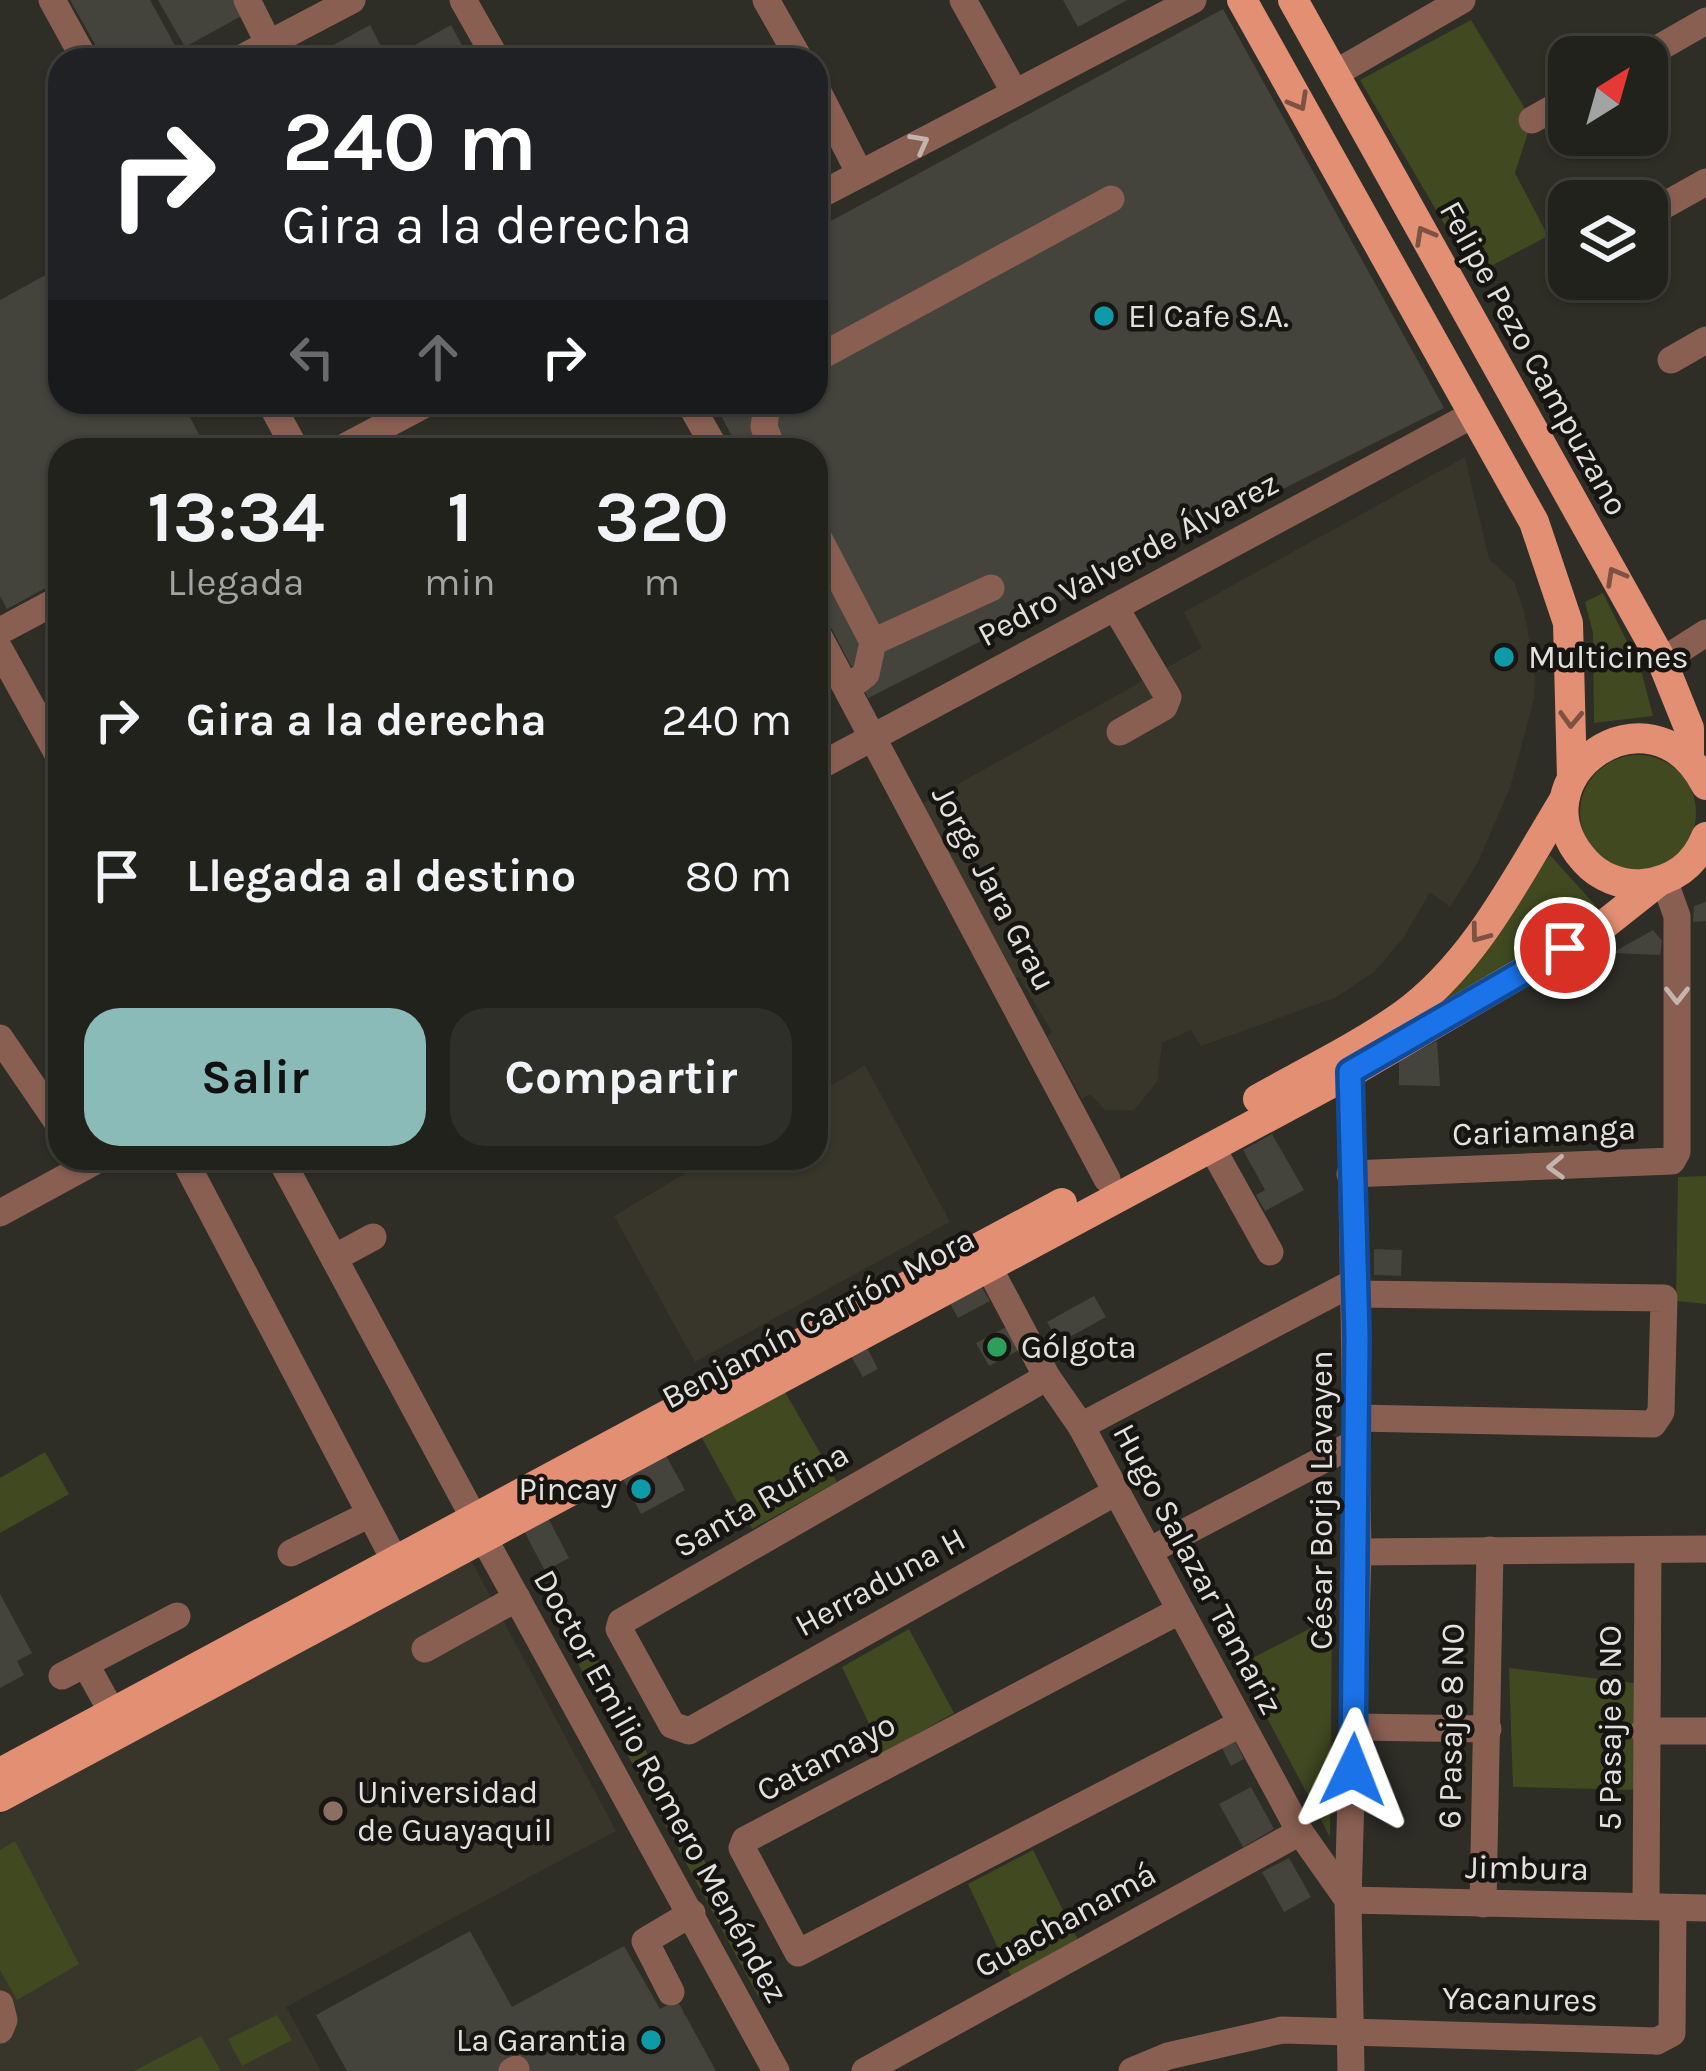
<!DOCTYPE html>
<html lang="es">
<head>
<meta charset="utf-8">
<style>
	:root { --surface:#22221c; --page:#2e2f29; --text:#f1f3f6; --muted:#a2a4a3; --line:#3f3f3b; --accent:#8bbbb9 }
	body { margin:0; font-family:Karla,sans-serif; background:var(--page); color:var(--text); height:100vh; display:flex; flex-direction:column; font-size:45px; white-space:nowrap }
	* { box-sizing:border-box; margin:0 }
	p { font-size:39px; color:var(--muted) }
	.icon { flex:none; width:66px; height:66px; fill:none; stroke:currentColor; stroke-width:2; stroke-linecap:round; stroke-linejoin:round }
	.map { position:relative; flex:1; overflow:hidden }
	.details { position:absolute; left:48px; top:438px; width:780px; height:732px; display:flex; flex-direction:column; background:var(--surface); border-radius:36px; box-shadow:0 3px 9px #0004,0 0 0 3px var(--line) }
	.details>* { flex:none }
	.hud { position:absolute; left:48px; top:48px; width:780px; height:366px; border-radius:36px; box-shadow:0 3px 9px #0004,0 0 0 3px var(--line); background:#202124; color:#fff; overflow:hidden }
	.needle { width:78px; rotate:37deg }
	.controls { position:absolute; left:1548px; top:36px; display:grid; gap:24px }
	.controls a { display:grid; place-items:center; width:120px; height:120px; border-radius:24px; background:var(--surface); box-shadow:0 3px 9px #0004,0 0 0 3px var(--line); font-size:60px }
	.pin { position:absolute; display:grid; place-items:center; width:102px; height:102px; color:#fff; margin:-51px; border:6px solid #fff; border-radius:50%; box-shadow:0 3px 12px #0007 }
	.me { position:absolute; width:132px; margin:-66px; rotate:2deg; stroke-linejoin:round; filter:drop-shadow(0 0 9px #0008) }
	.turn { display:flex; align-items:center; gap:42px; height:252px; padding:0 36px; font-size:54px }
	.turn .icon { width:156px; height:156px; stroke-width:2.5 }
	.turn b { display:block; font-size:84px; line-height:102px }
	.lanes { display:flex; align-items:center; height:114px; padding:0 36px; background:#0003; justify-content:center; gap:60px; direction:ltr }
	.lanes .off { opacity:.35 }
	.eta { display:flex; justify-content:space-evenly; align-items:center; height:204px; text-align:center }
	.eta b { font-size:72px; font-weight:700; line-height:84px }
	.primary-button { display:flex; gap:24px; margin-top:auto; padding:24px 36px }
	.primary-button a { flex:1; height:138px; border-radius:36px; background:var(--accent); color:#111; font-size:48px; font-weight:700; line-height:138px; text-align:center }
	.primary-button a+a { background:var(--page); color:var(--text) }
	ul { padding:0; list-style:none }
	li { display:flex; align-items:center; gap:36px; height:156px; padding:0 36px }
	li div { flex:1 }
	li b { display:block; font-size:45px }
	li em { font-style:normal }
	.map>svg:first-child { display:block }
</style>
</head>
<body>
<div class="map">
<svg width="1706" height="2071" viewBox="0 0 1706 2071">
	<rect width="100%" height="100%" fill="#2e2d26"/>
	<g fill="#38362a">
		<polygon points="1465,457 1489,559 1514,582 1524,611 1535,673 1534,699 1510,788 1477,864 1450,907 1430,892 1404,937 1375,971 1337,997 1201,1046 1191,1030 1162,1043 1157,1082 1134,1110 1105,1110 1090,1094 1082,1099 1047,1036 1052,1032 1019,977 1011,980 920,805 1202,648 1184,612"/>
		<polygon points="865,1065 950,1222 695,1362 614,1216 711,1158 816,1158 816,1095"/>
		<polygon points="467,1553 616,1831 286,2007 321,2071 0,2071 0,1815"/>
	</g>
	<g fill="#404920">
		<polygon points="1471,20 1532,120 1515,173 1548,236 1474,275 1360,80"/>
		<polygon points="1603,593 1641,670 1653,716 1594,723 1593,633 1585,602"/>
		<circle cx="1638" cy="813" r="58"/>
		<polygon points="1550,855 1596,906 1448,1002 1443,999"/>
		<polygon points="1706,1176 1706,1304 1676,1301 1678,1177"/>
		<polygon points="782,1387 837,1482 752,1529 697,1429"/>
		<polygon points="45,1452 69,1494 0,1533 0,1478"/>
		<polygon points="1332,1617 1330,1837 1239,1665"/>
		<polygon points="909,1629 954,1713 883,1753 842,1667"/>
		<polygon points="584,1634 772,1988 758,1996 567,1643"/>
		<polygon points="1509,1668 1634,1683 1637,1790 1513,1787"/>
		<polygon points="15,1841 79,1964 17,2000 0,1970 0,1850"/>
		<polygon points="1033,1850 1080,1944 1012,1978 968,1884"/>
		<polygon points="277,2015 292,2040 242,2066 228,2039"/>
		<polygon points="201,2036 221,2071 134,2071"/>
	</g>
	<g fill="#44433c">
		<polygon points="70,0 150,0 178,51 163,60 104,60"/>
		<polygon points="158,0 238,0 245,14 185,47"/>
		<polygon points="1063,0 1127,0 1078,27"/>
		<polygon points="1223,9 1444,408 868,698 816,599 816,450 739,450 714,402 816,402 816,229"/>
		<polygon points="370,25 388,60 451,25 470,60 306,60"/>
		<polygon points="60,267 60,402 182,402 207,450 60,450 60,580 7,609 0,596 0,300"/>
		<polygon points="816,699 830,723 816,730"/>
		<polygon points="1706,902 1706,921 1693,922 1694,906"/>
		<polygon points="1653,930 1662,941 1660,955 1612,953"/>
		<polygon points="1437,1041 1440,1086 1399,1085 1399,1061"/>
		<polygon points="1272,1134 1304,1190 1265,1211 1256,1195 1265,1190 1243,1150"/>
		<polygon points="1374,1249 1402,1250 1401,1276 1374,1275"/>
		<polygon points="978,1281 990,1301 958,1318 947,1298"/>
		<polygon points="1094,1296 1106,1317 1059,1343 1047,1322"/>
		<polygon points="1006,1327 1019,1350 989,1366 976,1343"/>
		<polygon points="864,1342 878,1369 863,1377 848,1351"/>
		<polygon points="664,1452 685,1490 641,1514 621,1475"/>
		<polygon points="546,1514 569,1558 545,1571 522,1527"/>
		<polygon points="0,1594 32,1653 17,1661 24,1675 0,1688"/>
		<polygon points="1235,1741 1244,1759 1231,1766 1222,1748"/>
		<polygon points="1251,1787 1274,1829 1243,1847 1219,1804"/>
		<polygon points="1289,1858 1311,1897 1284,1912 1262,1872"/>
		<polygon points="470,1931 512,2007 624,1946 660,2009 677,2000 716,2071 347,2071 316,2015"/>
	</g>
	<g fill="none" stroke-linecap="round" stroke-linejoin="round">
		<g stroke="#895f52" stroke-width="27">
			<polyline points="52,0 85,60"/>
			<polyline points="247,0 269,44"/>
			<polyline points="463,0 497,60"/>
			<polyline points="766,0 800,60"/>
			<polyline points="963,0 1015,93"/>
			<polyline points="1643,57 1706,21"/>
			<polyline points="238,60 352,0"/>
			<polyline points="1334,74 1462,0"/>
			<polyline points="816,88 860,174"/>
			<polyline points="1532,120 1569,99"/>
			<polyline points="816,197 1193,0"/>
			<polyline points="1647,215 1706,182"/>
			<polyline points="816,359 1111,199"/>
			<polyline points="1671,360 1706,340"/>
			<polyline points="270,402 296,450"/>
			<polyline points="689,402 716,450"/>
			<polyline points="767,402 764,427 773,450"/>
			<polyline points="339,450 429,402"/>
			<polyline points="816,533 873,642 866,674 848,688"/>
			<polyline points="1115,607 1168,697 1164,707 1120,732"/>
			<polyline points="0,631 60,599"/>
			<polyline points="816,631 1107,1179"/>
			<polyline points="873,642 991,588"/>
			<polyline points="0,650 60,758"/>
			<polyline points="1662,661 1706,633"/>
			<polyline points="816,768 1474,414"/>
			<polyline points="0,1038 60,1126"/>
			<polyline points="1350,1073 1358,1552 1348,1900 1351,2071"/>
			<polyline points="1211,1146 1270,1252"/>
			<polyline points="280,1158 473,1516"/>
			<polyline points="188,1167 394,1559"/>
			<polyline points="1350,1174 1672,1161 1677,1152 1677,916 1664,880"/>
			<polyline points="0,1213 101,1158"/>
			<polyline points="334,1258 373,1237"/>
			<polyline points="989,1268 1047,1377 1081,1426 1300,1832 1348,1900 1706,1908"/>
			<polyline points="1357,1294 1664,1298 1661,1412 1653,1424 1357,1418"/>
			<polyline points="1047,1377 621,1622 619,1629 672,1725 689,1731 1116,1492"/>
			<polyline points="1081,1426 1356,1281"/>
			<polyline points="482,1535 776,2071"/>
			<polyline points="1149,1551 1357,1442"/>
			<polyline points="1358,1552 1706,1549"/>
			<polyline points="291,1553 370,1514"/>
			<polyline points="1177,1612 745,1840 742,1848 798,1953 1240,1724"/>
			<polyline points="425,1649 517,1598"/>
			<polyline points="86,1665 112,1712"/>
			<polyline points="62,1676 177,1616"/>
			<polyline points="1355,1727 1488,1729"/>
			<polyline points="1644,1731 1706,1731"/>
			<polyline points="1483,1904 1490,1550"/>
			<polyline points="1646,1906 1648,1550"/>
			<polyline points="671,1992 645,1941 692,1913"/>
			<polyline points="0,2004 4,2020 0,2030"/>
			<polyline points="1657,2041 1672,2033 1673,1908"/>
			<polyline points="512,2071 516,2069"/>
			<polyline points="865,2071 1300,1832"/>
			<polyline points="1132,2071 1168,2056 1282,2030 1657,2041"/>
		</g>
		<g stroke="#e38f74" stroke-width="30">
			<polyline points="1242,0 1534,522 1568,623 1572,778"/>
			<polyline points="1293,0 1662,661 1689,728 1689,759"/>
			<path d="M 1706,785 C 1651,677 1510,779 1585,861 C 1599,877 1622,886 1643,884 C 1672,881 1695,865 1706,837"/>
			<path d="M 1258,1099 C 1306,1072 1358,1047 1403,1015 C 1476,962 1518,875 1564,800"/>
			<polyline points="0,1773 1062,1203"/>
			<polyline points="0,1797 1350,1073 1605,924 1658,882"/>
		</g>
	</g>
	<defs><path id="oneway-chevron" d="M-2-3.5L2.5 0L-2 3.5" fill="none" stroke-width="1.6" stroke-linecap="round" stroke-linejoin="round" transform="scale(3)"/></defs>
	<g stroke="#7c5243">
		<use href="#oneway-chevron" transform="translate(1299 102) rotate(61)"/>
		<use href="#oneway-chevron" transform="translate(1424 235) rotate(-119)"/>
		<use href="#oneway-chevron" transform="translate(1615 576) rotate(-119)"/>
		<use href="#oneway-chevron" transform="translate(1571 719) rotate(92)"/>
		<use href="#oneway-chevron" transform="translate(1479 934) rotate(127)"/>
	</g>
	<g stroke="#c3b4ac">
		<use href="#oneway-chevron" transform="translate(920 143) rotate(-28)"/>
		<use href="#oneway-chevron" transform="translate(1677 995) rotate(90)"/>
		<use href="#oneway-chevron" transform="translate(1556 1167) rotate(178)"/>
	</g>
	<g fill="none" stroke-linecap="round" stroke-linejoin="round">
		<defs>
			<polyline id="route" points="1353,1770 1357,1336 1350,1072 1565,948"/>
		</defs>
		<use href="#route" stroke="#114b97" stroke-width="30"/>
		<use href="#route" stroke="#1a73e8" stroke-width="21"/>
	</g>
	<g fill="#0f9aa8" stroke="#161512" stroke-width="4.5">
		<circle cx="1104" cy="316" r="12"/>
		<circle cx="1504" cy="657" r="12"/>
		<circle cx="641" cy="1489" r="12"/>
		<circle cx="651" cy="2040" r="12"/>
	</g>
	<circle fill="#2e9e5b" stroke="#161512" stroke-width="4.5" cx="997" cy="1347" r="12"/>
	<circle fill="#8d6e63" stroke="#161512" stroke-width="4.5" cx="333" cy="1811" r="12"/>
	<g text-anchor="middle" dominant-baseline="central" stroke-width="9" stroke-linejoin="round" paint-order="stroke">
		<g font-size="33" fill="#e2e1dd" stroke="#161512" text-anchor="start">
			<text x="1128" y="316">El Cafe S.A.</text>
			<text x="1528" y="657">Multicines</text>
			<text x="1021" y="1347">Gólgota</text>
			<text x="617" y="1489" text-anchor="end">Pincay</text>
			<text x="357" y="1792">Universidad<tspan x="357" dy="38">de Guayaquil</tspan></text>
			<text x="627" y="2040" text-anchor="end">La Garantia</text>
		</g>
		<g font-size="33" fill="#e2e1dd" stroke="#161512">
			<text transform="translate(1534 358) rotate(61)">Felipe Pezo Campuzano</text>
			<text transform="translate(1128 559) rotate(-28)">Pedro Valverde Álvarez</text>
			<text transform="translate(994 888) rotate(62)">Jorge Jara Grau</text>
			<text transform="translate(1544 1131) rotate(-2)">Cariamanga</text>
			<text transform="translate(818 1318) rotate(-28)">Benjamín Carrión Mora</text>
			<text transform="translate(761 1500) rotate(-30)">Santa Rufina</text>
			<text transform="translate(1321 1500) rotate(-90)">César Borja Lavayen</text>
			<text transform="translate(1198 1569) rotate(62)">Hugo Salazar Tamariz</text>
			<text transform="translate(880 1582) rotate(-29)">Herraduna H</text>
			<text transform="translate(1451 1726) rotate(-89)">6 Pasaje 8 NO</text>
			<text transform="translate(1610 1728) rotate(-90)">5 Pasaje 8 NO</text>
			<text transform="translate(826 1757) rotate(-28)">Catamayo</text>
			<text transform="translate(661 1786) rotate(61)">Doctor Emilio Romero Menéndez</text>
			<text transform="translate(1527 1868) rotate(1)">Jimbura</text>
			<text transform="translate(1065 1920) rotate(-29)">Guachanamá</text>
			<text transform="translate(1520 1999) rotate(1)">Yacanures</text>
		</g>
	</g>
</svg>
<div class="controls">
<a><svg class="needle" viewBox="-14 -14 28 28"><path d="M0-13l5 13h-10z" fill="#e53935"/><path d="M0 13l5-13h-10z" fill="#a2a4a3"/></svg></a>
<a><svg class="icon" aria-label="layers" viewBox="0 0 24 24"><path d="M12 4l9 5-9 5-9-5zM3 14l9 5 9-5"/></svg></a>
</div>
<div class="pin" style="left:1565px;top:948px;background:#d93025"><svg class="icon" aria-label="arrive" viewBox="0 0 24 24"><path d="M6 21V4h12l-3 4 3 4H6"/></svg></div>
<svg class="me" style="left:1353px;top:1770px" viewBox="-20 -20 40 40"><path d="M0-17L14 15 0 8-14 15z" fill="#1a73e8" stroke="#fff" stroke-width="4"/></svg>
<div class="hud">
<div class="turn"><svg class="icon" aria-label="right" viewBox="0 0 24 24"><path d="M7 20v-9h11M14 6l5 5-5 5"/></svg><div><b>240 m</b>Gira a la derecha</div></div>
<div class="lanes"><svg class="icon off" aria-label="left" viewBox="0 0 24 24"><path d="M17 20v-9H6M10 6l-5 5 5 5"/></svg><svg class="icon off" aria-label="ahead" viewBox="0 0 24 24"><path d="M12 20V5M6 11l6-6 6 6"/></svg><svg class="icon" aria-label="right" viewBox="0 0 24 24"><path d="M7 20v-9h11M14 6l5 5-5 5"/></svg></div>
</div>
<section class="details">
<div class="eta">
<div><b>13:34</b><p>Llegada</p></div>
<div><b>1</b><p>min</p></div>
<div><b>320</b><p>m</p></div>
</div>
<ul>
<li><svg class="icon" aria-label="right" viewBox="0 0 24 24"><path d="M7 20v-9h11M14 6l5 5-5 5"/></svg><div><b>Gira a la derecha</b></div><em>240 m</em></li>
<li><svg class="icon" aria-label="arrive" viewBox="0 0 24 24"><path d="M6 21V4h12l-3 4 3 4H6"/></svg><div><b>Llegada al destino</b></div><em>80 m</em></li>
</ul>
<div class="primary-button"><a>Salir</a><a>Compartir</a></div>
</section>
</div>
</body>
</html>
